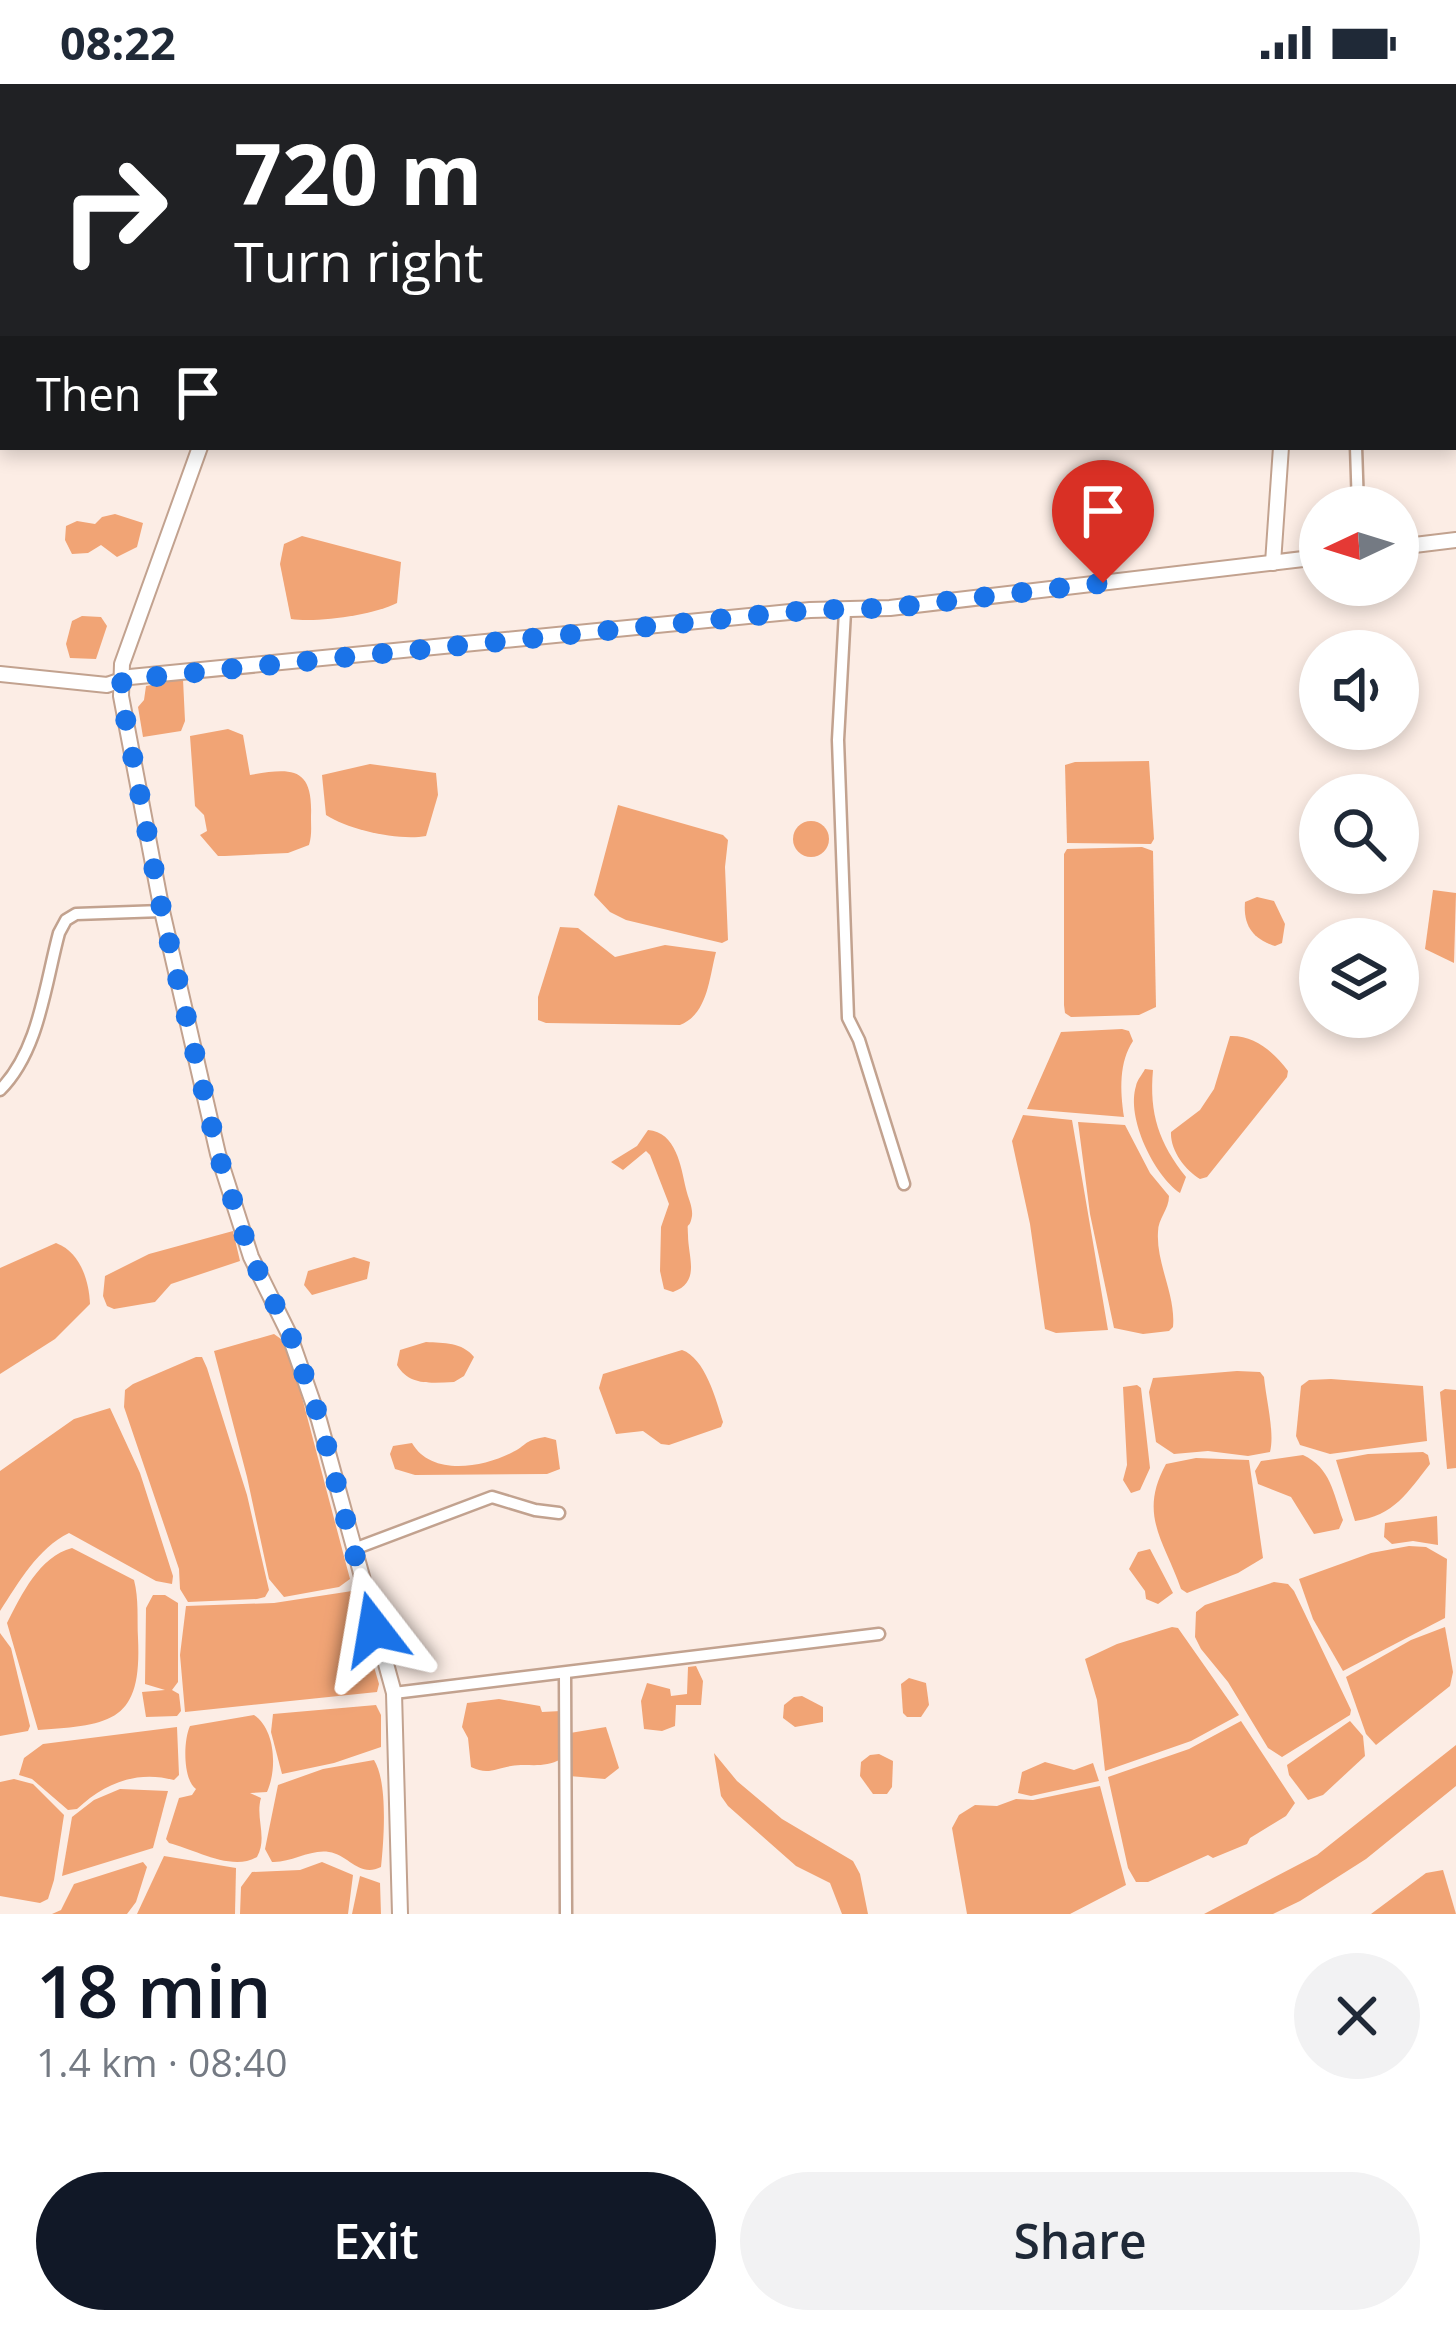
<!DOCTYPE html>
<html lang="en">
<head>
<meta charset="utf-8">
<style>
	:root { --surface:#fff; --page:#f2f2f3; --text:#1f2937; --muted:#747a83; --accent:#111827 }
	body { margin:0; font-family:"Open Sans",sans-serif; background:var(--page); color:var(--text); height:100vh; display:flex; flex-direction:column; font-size:45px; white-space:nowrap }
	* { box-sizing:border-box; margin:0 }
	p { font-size:39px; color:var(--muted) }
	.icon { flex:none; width:66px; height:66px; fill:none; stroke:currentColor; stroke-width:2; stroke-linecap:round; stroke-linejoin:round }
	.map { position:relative; height:1830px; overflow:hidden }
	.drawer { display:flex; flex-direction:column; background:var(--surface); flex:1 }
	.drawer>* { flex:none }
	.guide { position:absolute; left:0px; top:0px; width:1458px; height:366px; box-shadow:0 6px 18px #0003; background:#202124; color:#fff; overflow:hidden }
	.needle { width:78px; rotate:266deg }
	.fabs { position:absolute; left:1299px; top:402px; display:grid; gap:24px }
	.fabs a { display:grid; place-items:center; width:120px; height:120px; border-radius:50%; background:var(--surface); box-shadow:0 6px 18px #0003; font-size:60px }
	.pin { position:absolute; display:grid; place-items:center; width:102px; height:102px; color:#fff; margin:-123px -51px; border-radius:50% 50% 50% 0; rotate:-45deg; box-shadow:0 0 12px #0007 }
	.pin .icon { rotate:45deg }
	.me { position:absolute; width:132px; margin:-66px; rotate:346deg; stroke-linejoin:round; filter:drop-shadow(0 0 9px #0008) }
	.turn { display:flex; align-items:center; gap:42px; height:252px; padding:0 36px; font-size:54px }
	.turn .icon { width:156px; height:156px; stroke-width:2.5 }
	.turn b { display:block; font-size:84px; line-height:102px }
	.then { display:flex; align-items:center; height:114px; padding:0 36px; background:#0003; gap:24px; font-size:45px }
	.round { display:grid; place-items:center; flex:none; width:126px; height:126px; border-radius:63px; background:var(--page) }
	.head { display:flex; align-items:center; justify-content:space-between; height:204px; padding:0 36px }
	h1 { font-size:72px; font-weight:600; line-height:90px; color:var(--accent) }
	.cta { display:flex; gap:24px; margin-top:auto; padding:24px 36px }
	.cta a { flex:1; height:138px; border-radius:72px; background:var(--accent); color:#fff; font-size:48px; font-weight:600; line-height:138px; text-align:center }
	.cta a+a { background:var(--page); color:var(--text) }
	.status { display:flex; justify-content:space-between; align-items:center; height:84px; padding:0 60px; background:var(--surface); direction:ltr }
	.status svg { height:33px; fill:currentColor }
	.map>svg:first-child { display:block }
</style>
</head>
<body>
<div class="status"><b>08:22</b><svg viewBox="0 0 49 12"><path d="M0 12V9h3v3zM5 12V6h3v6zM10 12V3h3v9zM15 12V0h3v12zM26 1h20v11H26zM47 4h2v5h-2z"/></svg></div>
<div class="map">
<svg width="1456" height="1830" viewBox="0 0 1456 1830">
	<rect width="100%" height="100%" fill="#fcede5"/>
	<g fill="#f1a475">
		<polygon points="115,430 143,439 137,463 117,473 101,461 88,469 72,470 65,456 66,442 77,437 95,440 102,433"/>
		<path d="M 302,452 L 401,478 L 397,519 C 374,531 317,539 291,535 L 280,480 L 284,460 Z"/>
		<polygon points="82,532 101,533 107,542 96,575 70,574 66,560 72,537"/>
		<polygon points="183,595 185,637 181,647 143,653 138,623 144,616 146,602"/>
		<path d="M 228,645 L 243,651 L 250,691 C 291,684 313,682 311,732 C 311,744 312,751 309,761 L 288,769 L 225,772 L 218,772 L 200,751 L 207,747 L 204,731 L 195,722 L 190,652 Z"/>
		<polygon points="1149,677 1154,755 1151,760 1067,759 1065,681 1075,678"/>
		<path d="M 370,680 L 436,689 L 438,711 L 426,752 C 399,757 349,746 326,731 L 322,691 Z"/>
		<polygon points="618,721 723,751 728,756 725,783 728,856 722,859 626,836 610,828 594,811"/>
		<circle cx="811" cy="755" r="18"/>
		<polygon points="1142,763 1153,767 1156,923 1139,931 1071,933 1065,929 1064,921 1064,770 1067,765"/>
		<polygon points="1433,806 1456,809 1454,879 1425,865"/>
		<path d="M 1257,813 L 1274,817 L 1285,840 L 1282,859 L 1275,862 C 1253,855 1243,842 1245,818 Z"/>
		<path d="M 560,843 L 578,844 L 615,873 L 665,861 L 716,868 C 709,894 708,930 680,941 L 546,939 L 538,936 L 538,913 Z"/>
		<path d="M 1122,945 L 1129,947 L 1133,957 C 1119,978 1120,1006 1124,1033 L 1027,1025 L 1061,948 Z"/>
		<path d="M 1230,952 C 1254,951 1274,968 1288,987 L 1287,993 L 1207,1093 L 1200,1095 C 1185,1086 1170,1066 1171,1048 L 1200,1026 L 1214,1005 Z"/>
		<path d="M 1145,985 L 1153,986 C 1149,1030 1159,1059 1186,1093 L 1180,1109 C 1154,1091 1126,1034 1136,1002 C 1137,996 1142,991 1145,985 Z"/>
		<polygon points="1023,1031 1072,1036 1108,1246 1056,1249 1045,1245 1030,1140 1012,1057"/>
		<path d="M 1078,1038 L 1125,1041 L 1150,1089 L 1169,1112 C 1169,1126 1158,1134 1158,1148 C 1156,1180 1176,1211 1173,1243 L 1169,1247 L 1143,1250 L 1114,1244 L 1090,1130 Z"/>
		<path d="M 648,1046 C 676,1048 681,1082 686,1105 C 688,1114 693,1123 692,1132 C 689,1148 687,1134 688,1151 C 688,1173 701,1198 673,1208 L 664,1205 L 660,1187 L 661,1143 L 669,1120 L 650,1071 L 646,1067 L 623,1086 L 611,1078 L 637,1062 Z"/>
		<polygon points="233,1147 240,1177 171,1200 155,1218 114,1225 107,1222 103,1212 105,1192 149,1170"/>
		<path d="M 56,1159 C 80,1168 89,1196 90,1220 L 55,1255 L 0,1290 L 0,1184 Z"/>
		<polygon points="354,1173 370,1178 367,1195 312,1211 304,1201 308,1187"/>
		<polygon points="274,1250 281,1255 295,1287 350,1495 339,1503 284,1513 269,1495 247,1393 214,1267"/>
		<path d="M 426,1258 C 444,1259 462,1258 474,1273 L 464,1292 L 454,1298 C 431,1299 409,1302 397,1281 L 400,1266 Z"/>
		<path d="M 682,1266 C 705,1274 716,1315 723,1338 L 721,1343 L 669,1361 L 661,1360 L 643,1347 L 616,1350 L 599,1304 L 603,1290 Z"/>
		<polygon points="196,1273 202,1273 207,1284 247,1411 269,1506 265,1513 257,1515 188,1518 180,1505 179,1485 124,1323 125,1306 133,1300"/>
		<path d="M 1237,1287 L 1260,1288 L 1264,1293 C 1266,1315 1275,1349 1270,1368 L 1248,1372 L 1208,1367 L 1174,1370 L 1156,1358 L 1149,1308 L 1153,1294 Z"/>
		<polygon points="1331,1295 1423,1302 1427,1357 1330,1370 1300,1361 1296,1352 1301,1302 1309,1296"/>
		<polygon points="1137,1301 1141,1304 1150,1384 1140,1406 1131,1409 1123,1396 1127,1381 1123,1303"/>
		<polygon points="1445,1305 1456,1306 1456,1384 1447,1385 1440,1308"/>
		<path d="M 110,1324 L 140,1389 L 173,1492 L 172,1500 L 156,1497 L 69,1449 C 38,1464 19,1498 0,1527 L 0,1387 L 74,1335 Z"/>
		<path d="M 545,1353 L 556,1356 L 560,1385 L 547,1390 L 415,1391 L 395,1385 L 390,1370 L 393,1362 L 412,1359 C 431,1392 481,1384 511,1369 C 528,1361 522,1357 545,1353 Z"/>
		<path d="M 1423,1368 L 1428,1371 L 1430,1380 C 1408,1408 1394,1432 1355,1437 L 1336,1376 L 1368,1370 Z"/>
		<path d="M 1303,1371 C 1331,1384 1333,1409 1343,1436 L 1339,1445 L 1314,1450 L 1291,1413 L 1258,1400 L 1255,1387 L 1261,1377 Z"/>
		<path d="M 1196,1374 L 1249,1376 L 1263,1474 L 1238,1489 L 1187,1509 L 1181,1505 C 1164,1456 1138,1431 1166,1380 Z"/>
		<polygon points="1437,1432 1438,1461 1413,1457 1392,1460 1384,1453 1385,1439"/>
		<polygon points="1409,1462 1426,1463 1447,1475 1445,1534 1343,1587 1313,1535 1299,1495 1371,1469"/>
		<path d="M 72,1464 L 134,1496 C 139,1515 137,1535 138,1554 C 142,1637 113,1641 38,1646 L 7,1539 C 22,1510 39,1473 72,1464 Z"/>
		<polygon points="1150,1465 1173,1509 1158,1520 1146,1515 1145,1507 1129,1485 1138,1468"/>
		<polygon points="1274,1498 1288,1500 1294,1507 1351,1626 1350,1631 1282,1673 1268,1664 1228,1598 1201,1565 1195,1553 1196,1528 1205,1521"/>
		<polygon points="352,1507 379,1600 377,1608 185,1628 180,1571 186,1522 274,1519"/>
		<polygon points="153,1511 165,1511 178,1519 178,1598 172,1606 179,1610 181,1627 177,1632 146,1633 142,1608 165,1606 145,1600 146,1524"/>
		<polygon points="1172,1543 1178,1544 1239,1631 1191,1657 1105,1687 1097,1616 1085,1575 1117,1560"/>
		<polygon points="1445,1543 1453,1588 1450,1602 1376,1661 1366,1650 1346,1593 1411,1556"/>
		<polygon points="0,1549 11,1564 30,1642 28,1647 0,1652"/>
		<polygon points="696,1582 703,1597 701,1621 676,1621 675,1642 662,1647 644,1645 641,1617 647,1599 670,1605 671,1612 687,1610 688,1583"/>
		<polygon points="909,1594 926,1599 929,1621 921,1633 907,1633 903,1629 901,1600"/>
		<polygon points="802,1612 823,1623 823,1638 795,1643 783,1634 784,1621 794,1613"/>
		<path d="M 499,1615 L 540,1622 L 542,1628 L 561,1627 L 561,1675 C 544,1685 528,1679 511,1682 C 495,1685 487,1691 471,1683 L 468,1654 L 462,1643 L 467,1619 Z"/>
		<polygon points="376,1621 381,1631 381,1663 334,1679 282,1690 271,1648 273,1630"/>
		<path d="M 254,1631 C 276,1646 277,1686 267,1708 L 250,1709 L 261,1714 C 255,1734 268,1753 257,1773 C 232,1788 194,1765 169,1759 L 166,1755 L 179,1714 L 192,1711 L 196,1705 C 183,1696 183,1657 190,1642 Z"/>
		<polygon points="1241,1637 1295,1719 1286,1732 1250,1754 1247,1760 1213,1774 1208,1771 1148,1798 1136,1798 1128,1784 1108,1693 1189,1665"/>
		<polygon points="1350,1637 1363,1652 1365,1672 1323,1711 1308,1716 1289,1691 1287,1681"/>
		<path d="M 177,1643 L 179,1691 L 174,1696 C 137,1686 105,1699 77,1725 L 68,1726 L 32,1695 L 19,1691 L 24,1674 L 43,1660 Z"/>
		<polygon points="606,1643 619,1684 605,1695 569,1692 570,1649"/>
		<polygon points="1456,1661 1456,1702 1366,1775 1300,1817 1273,1830 1204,1830 1317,1771"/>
		<polygon points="714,1669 737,1697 782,1735 853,1777 860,1790 868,1830 842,1830 830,1799 796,1782 728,1722 721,1712"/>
		<polygon points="870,1671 879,1670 893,1677 892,1703 887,1710 873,1710 860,1692 861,1678"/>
		<path d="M 374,1676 C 388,1698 384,1755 381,1783 C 359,1794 349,1771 329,1768 C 310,1765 291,1779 272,1778 L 265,1765 L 278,1701 L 323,1685 Z"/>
		<polygon points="1045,1678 1074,1686 1093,1679 1099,1697 1031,1712 1018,1709 1022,1688"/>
		<polygon points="14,1695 33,1700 64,1731 54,1796 48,1815 40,1819 0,1812 0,1698"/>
		<polygon points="1100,1702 1126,1801 1070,1830 967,1830 952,1744 959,1731 975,1721 997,1722 1016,1715 1033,1716"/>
		<polygon points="120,1705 168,1707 153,1764 62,1792 72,1733 94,1716"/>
		<polygon points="164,1772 236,1784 235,1830 137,1830"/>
		<polygon points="143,1778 147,1783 136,1818 127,1830 52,1830 61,1826 74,1800"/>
		<polygon points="322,1778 353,1791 348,1830 240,1830 241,1803 252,1788 300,1786"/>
		<polygon points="1443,1786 1456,1830 1371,1830 1426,1789"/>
		<polygon points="360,1792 380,1799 381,1830 352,1830"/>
	</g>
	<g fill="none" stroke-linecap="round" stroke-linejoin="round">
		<defs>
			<g id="minor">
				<polyline points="1455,189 1456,189"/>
				<polyline points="1356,363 1358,423"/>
				<polyline points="845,527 838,656 848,934 859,956 904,1100"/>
				<path d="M 0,1006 C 39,967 45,901 59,849 L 66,836 L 76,830 L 162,827"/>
				<polyline points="354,1465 492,1413 535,1426 559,1429"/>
				<polyline points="565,1589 566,1830"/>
				<polyline points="394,1609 879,1550"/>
			</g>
			<g id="tertiary">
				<polyline points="329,3 330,0"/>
				<polyline points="1320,3 1321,0"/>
				<polyline points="200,363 122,580 121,612 162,827 218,1070 251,1173 289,1250 319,1336 394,1609 400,1830"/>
				<polyline points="1398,463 1456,456"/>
				<polyline points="1273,479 1281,363"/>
				<polyline points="0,590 107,601 130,593 810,526 890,524 1320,473"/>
			</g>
		</defs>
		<use href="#minor" stroke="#c2a28f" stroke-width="15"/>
		<use href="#tertiary" stroke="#c2a28f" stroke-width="18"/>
		<use href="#minor" stroke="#fff" stroke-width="10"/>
		<use href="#tertiary" stroke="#fff" stroke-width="14"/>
	</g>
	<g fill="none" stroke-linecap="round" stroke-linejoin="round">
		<polyline stroke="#1a73e8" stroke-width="21" stroke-dasharray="0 37.8" points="374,1545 320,1336 290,1250 251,1173 218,1070 162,827 121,611 122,596 810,526 890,524 1103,499"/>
	</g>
</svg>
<div class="fabs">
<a><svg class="needle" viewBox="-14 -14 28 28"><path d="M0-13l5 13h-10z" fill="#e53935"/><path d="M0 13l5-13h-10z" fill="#747a83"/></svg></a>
<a><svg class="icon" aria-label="sound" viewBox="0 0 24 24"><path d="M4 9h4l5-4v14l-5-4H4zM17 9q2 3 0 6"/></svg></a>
<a><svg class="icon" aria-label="search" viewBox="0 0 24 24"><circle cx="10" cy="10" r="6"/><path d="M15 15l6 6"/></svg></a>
<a><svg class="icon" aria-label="layers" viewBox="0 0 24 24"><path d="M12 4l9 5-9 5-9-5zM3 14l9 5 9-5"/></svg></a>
</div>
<div class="pin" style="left:1103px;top:499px;background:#d93025"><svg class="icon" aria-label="arrive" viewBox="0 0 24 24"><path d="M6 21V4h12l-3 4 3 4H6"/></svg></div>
<svg class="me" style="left:374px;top:1545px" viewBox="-20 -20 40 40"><path d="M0-17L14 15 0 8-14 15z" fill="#1a73e8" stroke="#fff" stroke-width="4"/></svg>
<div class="guide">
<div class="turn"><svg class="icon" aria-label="right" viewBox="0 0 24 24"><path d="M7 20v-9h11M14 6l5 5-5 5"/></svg><div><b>720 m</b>Turn right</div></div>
<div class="then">Then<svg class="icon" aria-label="arrive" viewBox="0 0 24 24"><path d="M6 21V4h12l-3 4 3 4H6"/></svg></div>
</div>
</div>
<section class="drawer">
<div class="head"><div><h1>18 min</h1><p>1.4 km · 08:40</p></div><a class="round"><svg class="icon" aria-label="close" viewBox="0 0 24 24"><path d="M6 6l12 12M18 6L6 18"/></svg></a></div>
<div class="cta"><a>Exit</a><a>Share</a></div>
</section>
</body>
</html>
